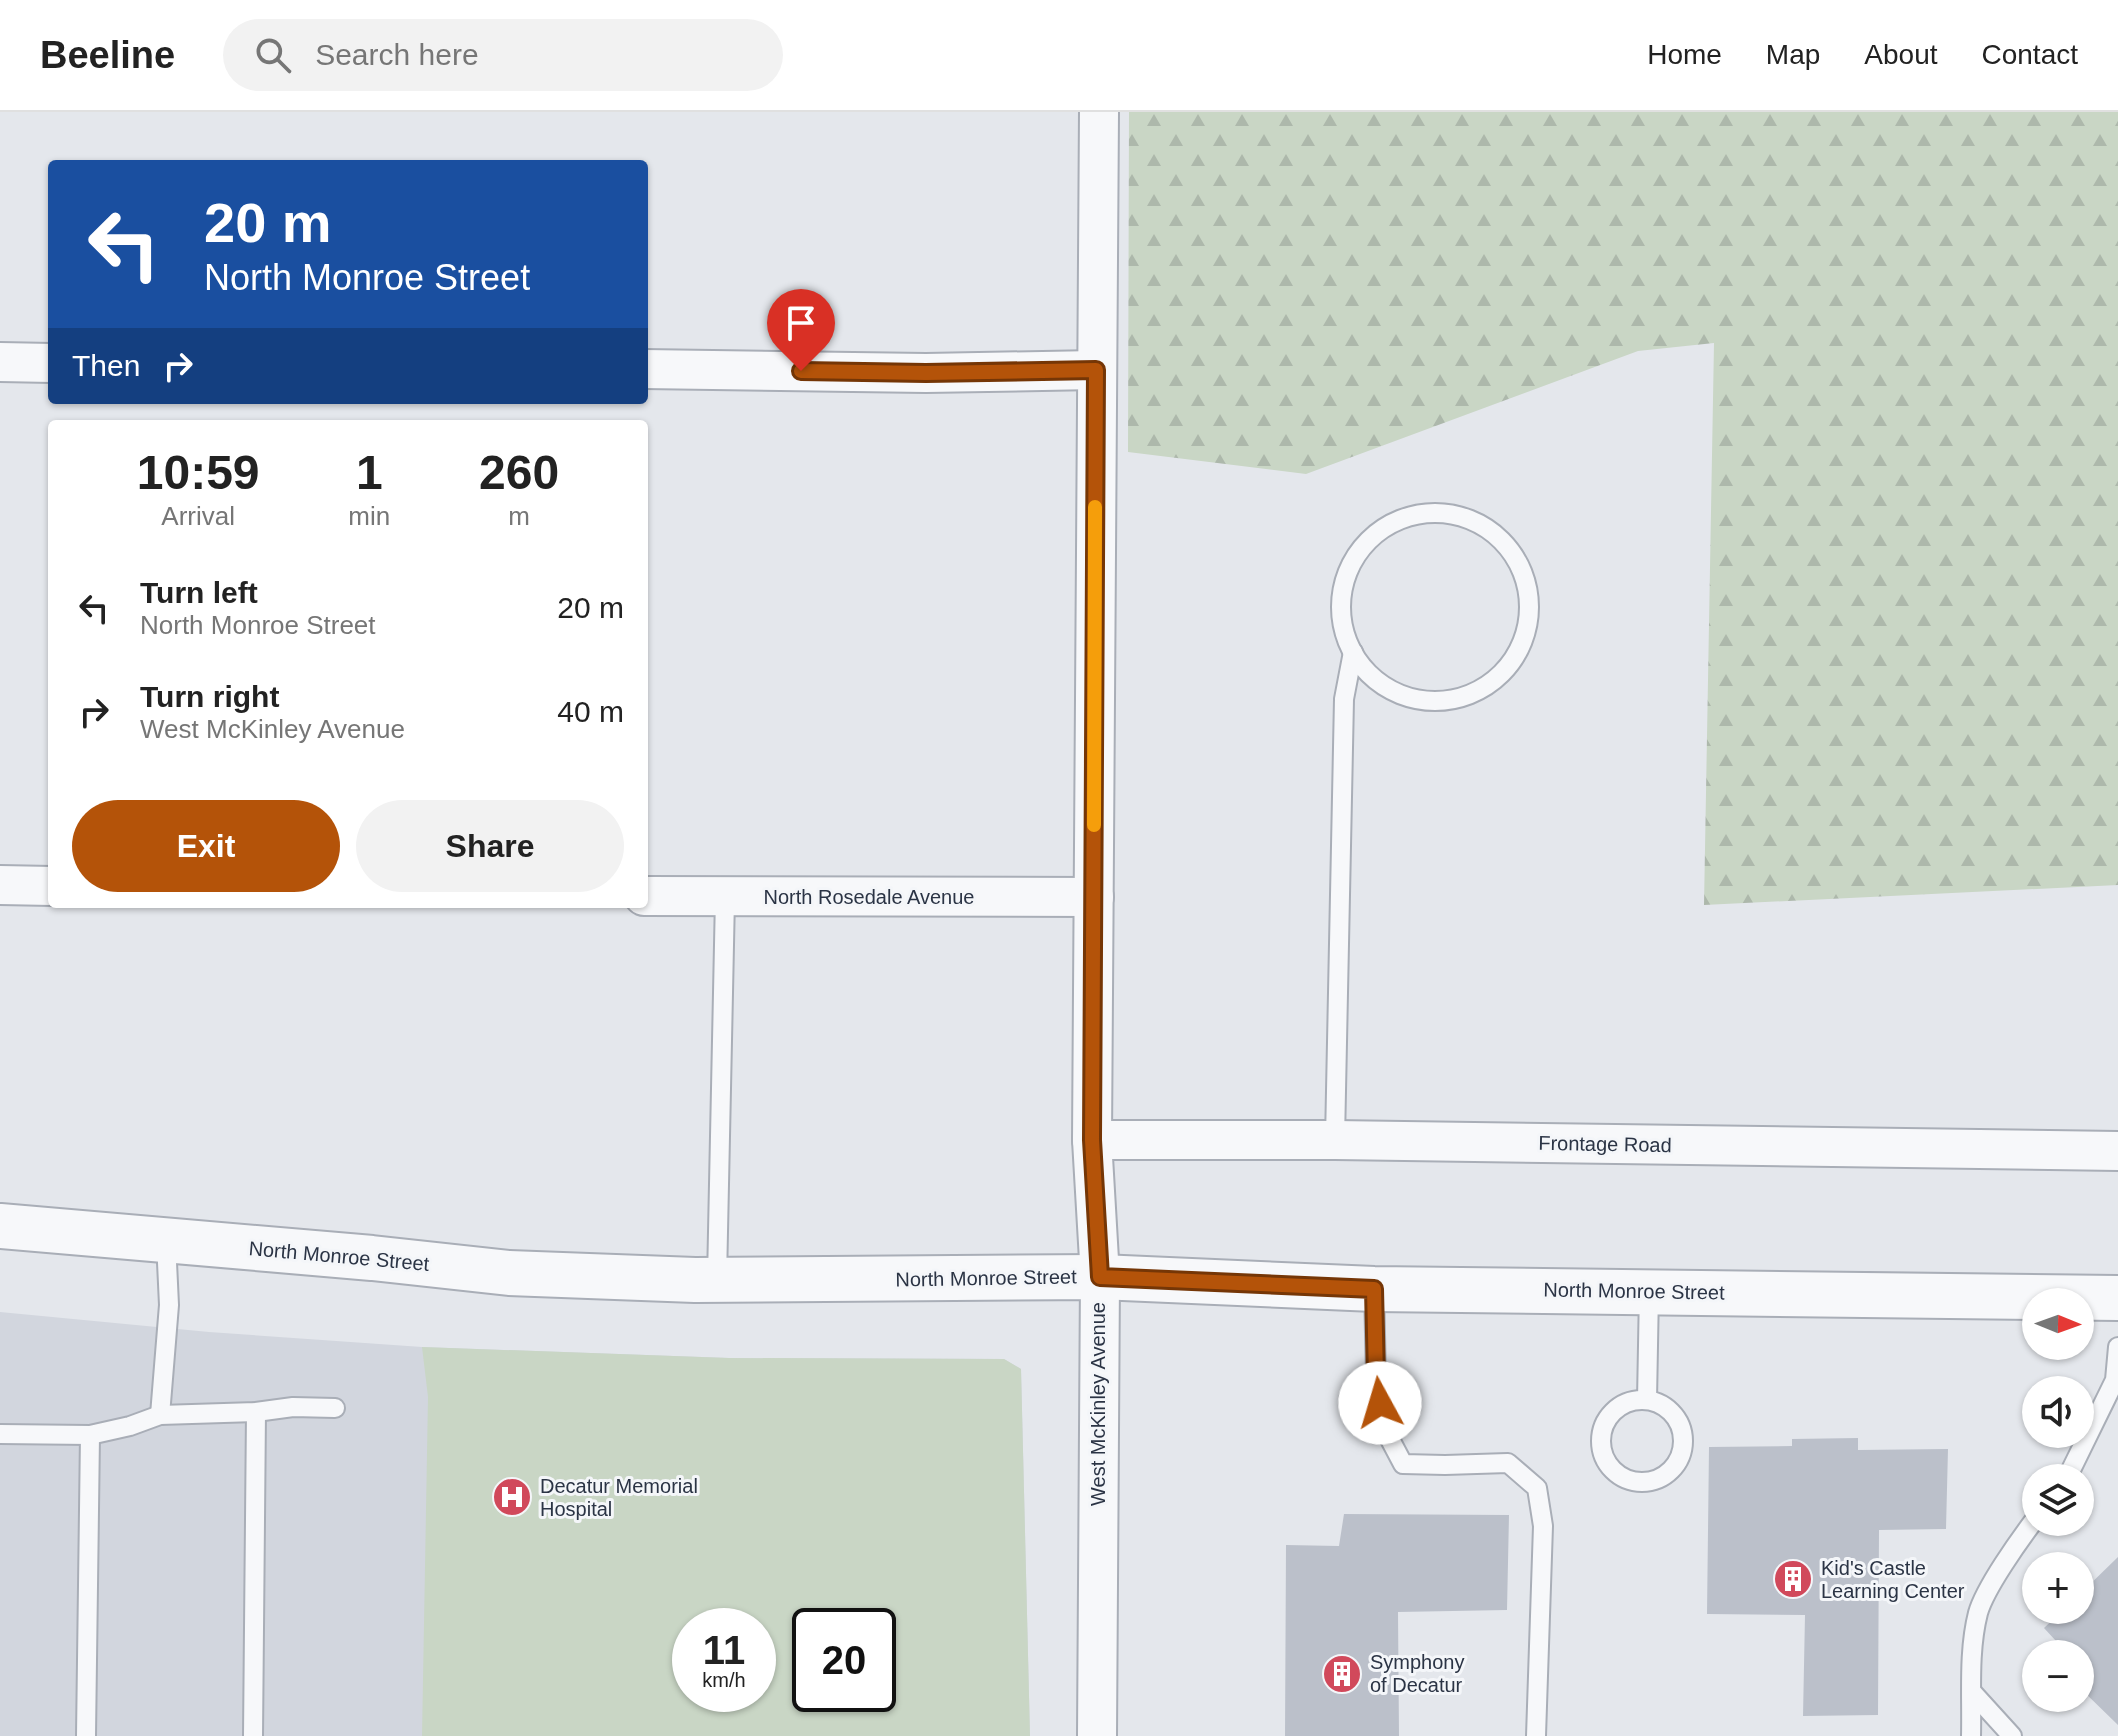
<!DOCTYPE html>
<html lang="en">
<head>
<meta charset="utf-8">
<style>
	:root { --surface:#fff; --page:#f2f2f2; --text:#222; --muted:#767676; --line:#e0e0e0; --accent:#b45309 }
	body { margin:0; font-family:Helvetica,sans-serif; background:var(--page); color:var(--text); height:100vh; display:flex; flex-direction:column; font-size:30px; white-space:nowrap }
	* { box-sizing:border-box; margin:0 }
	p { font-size:26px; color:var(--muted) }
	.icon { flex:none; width:44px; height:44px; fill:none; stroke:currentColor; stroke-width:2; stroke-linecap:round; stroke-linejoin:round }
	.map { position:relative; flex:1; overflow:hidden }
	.drawer { position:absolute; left:48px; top:308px; width:600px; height:488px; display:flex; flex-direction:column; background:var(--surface); border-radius:8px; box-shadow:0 2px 6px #0004 }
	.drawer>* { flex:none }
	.banner { position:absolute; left:48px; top:48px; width:600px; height:244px; border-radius:8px; box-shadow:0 2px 6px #0004; background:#1a4fa0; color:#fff; overflow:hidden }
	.needle { width:52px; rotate:91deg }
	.buttons { position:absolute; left:2022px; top:1176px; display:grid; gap:16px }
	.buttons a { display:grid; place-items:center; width:72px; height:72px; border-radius:50%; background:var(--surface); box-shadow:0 2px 6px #0004; font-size:40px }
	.speed { position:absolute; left:672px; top:1496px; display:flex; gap:16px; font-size:40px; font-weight:700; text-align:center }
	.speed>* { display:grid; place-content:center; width:104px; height:104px; border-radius:50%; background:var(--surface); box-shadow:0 2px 6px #0004; line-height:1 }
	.speed small { font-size:20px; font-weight:400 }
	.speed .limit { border:4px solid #111; border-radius:12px; background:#fff; color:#111 }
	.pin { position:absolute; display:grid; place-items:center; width:68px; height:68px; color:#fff; margin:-82px -34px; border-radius:50% 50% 50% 0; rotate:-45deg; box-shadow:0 0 8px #0007 }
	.pin .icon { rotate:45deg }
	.me { position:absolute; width:88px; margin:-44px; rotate:354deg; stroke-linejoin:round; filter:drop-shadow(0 0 6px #0008) }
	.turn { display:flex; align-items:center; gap:28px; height:168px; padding:0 24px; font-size:36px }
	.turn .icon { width:104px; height:104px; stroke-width:2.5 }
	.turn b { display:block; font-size:56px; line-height:68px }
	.then { display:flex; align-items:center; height:76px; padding:0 24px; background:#0003; gap:16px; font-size:30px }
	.eta { display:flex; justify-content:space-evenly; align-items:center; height:136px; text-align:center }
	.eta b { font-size:48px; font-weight:800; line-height:56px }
	.action { display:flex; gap:16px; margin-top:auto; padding:16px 24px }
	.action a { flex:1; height:92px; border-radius:48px; background:var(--accent); color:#fff; font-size:32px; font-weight:800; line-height:92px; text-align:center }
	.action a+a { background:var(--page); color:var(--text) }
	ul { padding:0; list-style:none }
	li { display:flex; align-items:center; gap:24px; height:104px; padding:0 24px }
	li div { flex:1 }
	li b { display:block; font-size:30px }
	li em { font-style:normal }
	header { display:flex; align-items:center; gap:48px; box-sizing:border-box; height:112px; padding:0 40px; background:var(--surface); border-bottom:2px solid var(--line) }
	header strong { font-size:38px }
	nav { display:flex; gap:44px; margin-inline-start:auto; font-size:28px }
	.search { width:560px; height:72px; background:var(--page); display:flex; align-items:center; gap:20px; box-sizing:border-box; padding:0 28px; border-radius:44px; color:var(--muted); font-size:30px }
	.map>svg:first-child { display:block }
</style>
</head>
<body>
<header>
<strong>Beeline</strong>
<div class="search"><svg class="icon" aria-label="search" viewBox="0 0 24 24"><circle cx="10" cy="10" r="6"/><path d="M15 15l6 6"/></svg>Search here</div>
<nav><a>Home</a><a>Map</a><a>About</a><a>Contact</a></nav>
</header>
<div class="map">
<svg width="2118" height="1624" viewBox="0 0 2118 1624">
	<defs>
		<pattern id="forest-firs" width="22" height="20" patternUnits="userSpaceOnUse" patternTransform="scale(2)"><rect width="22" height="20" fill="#c9d6c5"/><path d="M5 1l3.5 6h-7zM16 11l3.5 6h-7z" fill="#adb8ab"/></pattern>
	</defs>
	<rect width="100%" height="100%" fill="#e4e7ec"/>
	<path fill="#d2d6de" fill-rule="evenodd" d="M 0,1200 L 209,1220 L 422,1235 L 729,1246 L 1004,1247 L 1021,1257 L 1030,1624 L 0,1624 ZM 690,1514 L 758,1514 L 758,1582 L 690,1582 ZM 810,1514 L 878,1514 L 878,1582 L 810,1582 Z"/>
	<path fill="#c9d6c5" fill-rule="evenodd" d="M 422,1235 L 729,1246 L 1004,1247 L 1021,1257 L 1030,1624 L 422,1624 L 428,1285 ZM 690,1514 L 758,1514 L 758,1582 L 690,1582 ZM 878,1514 L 878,1582 L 810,1582 L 810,1514 Z"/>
	<polygon fill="url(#forest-firs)" points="1129,0 2118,0 2118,773 1704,793 1714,231 1638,239 1306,362 1128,340"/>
	<g fill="#bbc0ca">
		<polygon points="1858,1326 1858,1338 1948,1337 1946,1417 1879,1418 1878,1603 1803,1604 1805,1503 1707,1502 1709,1335 1792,1334 1792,1327"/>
		<polygon points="1344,1402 1509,1403 1507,1498 1398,1500 1399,1624 1285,1624 1286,1433 1339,1434"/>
		<polygon points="2118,1445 2118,1613 2080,1576 2080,1542 2068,1542 2044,1516 2063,1498 2080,1498 2080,1482"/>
	</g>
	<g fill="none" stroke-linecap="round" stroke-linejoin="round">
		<defs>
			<g id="service">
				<circle cx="1435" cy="495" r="94"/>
				<polyline points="1335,1028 1344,587 1353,540"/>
				<polyline points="717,1168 725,785"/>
				<polyline points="1374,1177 1376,1266 1384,1316 1403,1352 1445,1353 1508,1351 1537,1376 1543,1414 1536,1624"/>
				<polyline points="1647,1288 1649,1179"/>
				<circle cx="1642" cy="1329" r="41"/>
				<polyline points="160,1303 169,1193 166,1129"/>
				<polyline points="0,1322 90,1323 130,1314 160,1303 256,1300 293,1295 335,1296"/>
				<polyline points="2067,1366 2115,1268 2118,1235"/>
				<polyline points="1972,1580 2012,1624"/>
				<polyline points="86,1624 90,1323"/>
				<polyline points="253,1624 256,1300"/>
				<path d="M 1971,1624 C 1972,1584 1968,1540 1978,1501 C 1985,1476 2020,1427 2036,1406"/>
			</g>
			<g id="minor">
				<polyline points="0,250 52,251"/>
				<polyline points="644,257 926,261 1096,258"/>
				<polyline points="0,773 52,774"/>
				<polyline points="644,784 1094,785"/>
				<polyline points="1092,1028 1335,1028 2118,1039"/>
				<polyline points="1097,1624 1100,1165 1092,1028 1099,0"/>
			</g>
			<polyline id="tertiary" points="0,1114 372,1146 509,1161 695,1168 1100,1165 1374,1177 2118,1186"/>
		</defs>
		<use href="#service" stroke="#a9aeb7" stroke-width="22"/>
		<use href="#minor" stroke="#a9aeb7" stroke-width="42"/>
		<use href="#tertiary" stroke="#a9aeb7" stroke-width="48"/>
		<use href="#service" stroke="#f7f8fa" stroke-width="18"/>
		<use href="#minor" stroke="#f7f8fa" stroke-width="38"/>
		<use href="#tertiary" stroke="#f7f8fa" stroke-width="44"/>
	</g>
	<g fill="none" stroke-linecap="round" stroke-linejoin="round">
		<defs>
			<polyline id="route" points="801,259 926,261 1096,258 1092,1028 1100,1165 1374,1177 1376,1266 1380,1291"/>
		</defs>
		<use href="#route" stroke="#753606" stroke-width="20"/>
		<use href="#route" stroke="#b45309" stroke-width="14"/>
		<polyline stroke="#f59e0b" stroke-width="14" points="1094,713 1095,395"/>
	</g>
	<defs>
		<symbol id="hospital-disc" viewBox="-11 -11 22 22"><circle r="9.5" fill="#d1495b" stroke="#f4f6f9"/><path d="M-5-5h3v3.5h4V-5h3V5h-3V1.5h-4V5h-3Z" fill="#fff"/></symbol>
		<symbol id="building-disc" viewBox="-11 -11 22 22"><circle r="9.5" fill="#d1495b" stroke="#f4f6f9"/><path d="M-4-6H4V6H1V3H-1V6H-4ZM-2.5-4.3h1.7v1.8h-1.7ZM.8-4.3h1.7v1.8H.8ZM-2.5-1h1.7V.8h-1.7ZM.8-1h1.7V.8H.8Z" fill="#fff"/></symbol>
	</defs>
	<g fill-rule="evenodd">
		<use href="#hospital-disc" x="490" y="1363" width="44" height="44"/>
		<use href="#building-disc" x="1771" y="1445" width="44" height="44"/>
		<use href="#building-disc" x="1320" y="1540" width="44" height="44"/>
	</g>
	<g text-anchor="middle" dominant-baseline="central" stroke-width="6" stroke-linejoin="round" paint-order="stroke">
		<g font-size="20" fill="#2b3445" stroke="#f4f6f9">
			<text x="869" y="785">North Rosedale Avenue</text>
			<text transform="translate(1605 1032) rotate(1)">Frontage Road</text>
			<text transform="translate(339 1144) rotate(5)">North Monroe Street</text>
			<text transform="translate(986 1166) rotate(-1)">North Monroe Street</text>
			<text transform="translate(1634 1179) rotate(1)">North Monroe Street</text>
			<text transform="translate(1098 1292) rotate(-90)">West McKinley Avenue</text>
		</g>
		<g font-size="20" fill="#2b3445" stroke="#f4f6f9" text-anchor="start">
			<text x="540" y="1374">Decatur Memorial<tspan x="540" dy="23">Hospital</tspan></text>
			<text x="1821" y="1456">Kid's Castle<tspan x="1821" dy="23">Learning Center</tspan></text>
			<text x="1370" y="1550">Symphony<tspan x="1370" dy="23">of Decatur</tspan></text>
		</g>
	</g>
</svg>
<div class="buttons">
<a><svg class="needle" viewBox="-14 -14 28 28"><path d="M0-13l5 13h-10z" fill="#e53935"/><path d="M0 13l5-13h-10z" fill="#767676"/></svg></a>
<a><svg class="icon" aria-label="sound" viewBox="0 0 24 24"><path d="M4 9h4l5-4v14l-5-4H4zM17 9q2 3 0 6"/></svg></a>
<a><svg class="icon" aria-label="layers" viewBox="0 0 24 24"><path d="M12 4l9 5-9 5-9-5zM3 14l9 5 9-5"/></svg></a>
<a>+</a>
<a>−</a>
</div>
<div class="speed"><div>11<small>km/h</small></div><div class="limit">20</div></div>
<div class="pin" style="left:801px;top:259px;background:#d93025"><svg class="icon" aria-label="arrive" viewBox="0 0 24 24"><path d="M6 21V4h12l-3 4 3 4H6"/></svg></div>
<svg class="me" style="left:1380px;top:1291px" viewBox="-20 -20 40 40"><circle r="19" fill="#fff"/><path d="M0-13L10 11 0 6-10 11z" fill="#b45309"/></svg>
<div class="banner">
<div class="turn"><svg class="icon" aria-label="left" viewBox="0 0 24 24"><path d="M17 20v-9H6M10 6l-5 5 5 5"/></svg><div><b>20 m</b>North Monroe Street</div></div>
<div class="then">Then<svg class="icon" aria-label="right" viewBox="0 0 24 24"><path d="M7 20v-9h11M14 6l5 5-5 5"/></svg></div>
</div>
<section class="drawer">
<div class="eta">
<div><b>10:59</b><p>Arrival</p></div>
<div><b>1</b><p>min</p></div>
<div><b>260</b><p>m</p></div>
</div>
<ul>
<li><svg class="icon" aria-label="left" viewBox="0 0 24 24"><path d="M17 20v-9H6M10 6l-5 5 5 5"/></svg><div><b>Turn left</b><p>North Monroe Street</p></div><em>20 m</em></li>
<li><svg class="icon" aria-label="right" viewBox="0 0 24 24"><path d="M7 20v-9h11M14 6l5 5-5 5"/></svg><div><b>Turn right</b><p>West McKinley Avenue</p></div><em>40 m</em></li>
</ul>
<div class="action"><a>Exit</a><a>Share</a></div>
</section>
</div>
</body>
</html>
